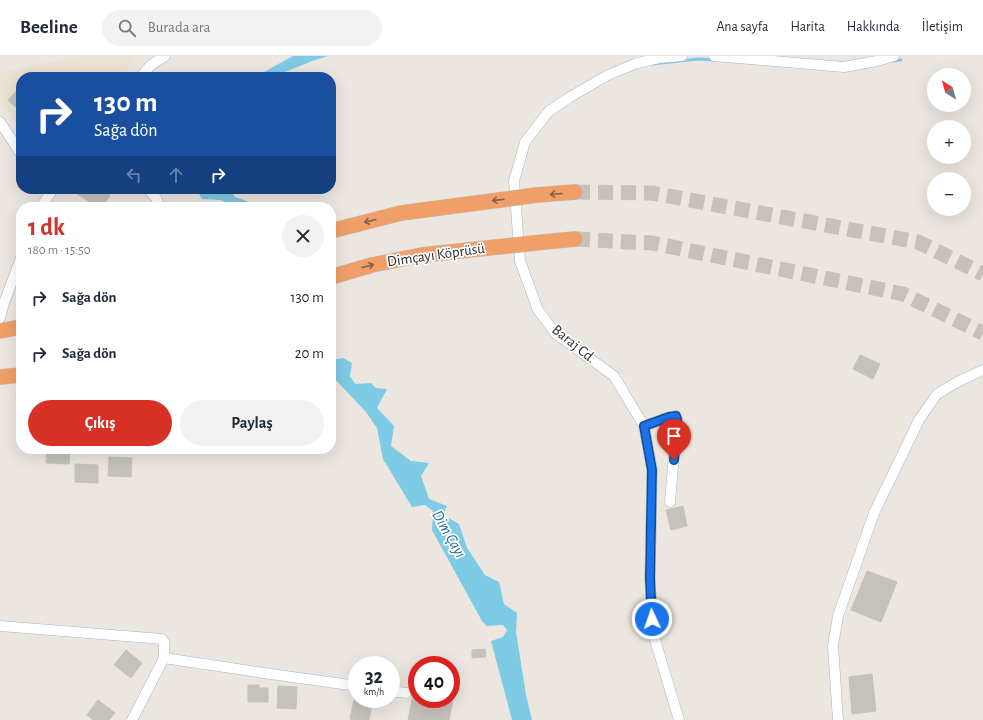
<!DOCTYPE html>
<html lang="tr">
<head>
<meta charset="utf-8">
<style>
	:root { --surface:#fff; --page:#f2f2f3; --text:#1f2937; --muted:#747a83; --line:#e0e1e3; --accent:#d93025 }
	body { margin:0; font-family:"Alegreya Sans",sans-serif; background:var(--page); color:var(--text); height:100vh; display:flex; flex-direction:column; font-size:15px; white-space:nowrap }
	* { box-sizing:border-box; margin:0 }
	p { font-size:13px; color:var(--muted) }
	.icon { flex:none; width:22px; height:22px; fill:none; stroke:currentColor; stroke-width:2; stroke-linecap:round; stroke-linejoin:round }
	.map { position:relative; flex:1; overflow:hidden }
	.sheet { position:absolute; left:16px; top:146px; width:320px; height:252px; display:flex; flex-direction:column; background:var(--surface); border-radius:16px; box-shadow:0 4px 16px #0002 }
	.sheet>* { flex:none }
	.guide { position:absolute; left:16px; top:16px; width:320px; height:122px; border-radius:16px; box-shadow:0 4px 16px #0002; background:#1a4fa0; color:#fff; overflow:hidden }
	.needle { width:26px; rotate:323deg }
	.tools { position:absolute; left:927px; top:12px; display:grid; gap:8px }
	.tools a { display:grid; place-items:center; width:44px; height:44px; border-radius:50%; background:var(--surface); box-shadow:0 4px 16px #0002; font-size:20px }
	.speed { position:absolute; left:348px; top:600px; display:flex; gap:8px; font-size:20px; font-weight:700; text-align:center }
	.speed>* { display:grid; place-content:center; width:52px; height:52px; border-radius:50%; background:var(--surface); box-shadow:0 4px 16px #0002; line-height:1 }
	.speed small { font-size:10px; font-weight:400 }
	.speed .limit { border:6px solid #d22; background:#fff; color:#111 }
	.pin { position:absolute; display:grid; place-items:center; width:34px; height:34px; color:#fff; margin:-41px -17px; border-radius:50% 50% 50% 0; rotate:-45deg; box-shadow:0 0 4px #0007 }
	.pin .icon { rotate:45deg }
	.me { position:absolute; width:44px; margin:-22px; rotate:357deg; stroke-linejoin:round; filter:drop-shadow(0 0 3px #0008) }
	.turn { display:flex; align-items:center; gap:14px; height:84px; padding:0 12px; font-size:18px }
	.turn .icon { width:52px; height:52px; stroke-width:2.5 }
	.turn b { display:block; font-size:28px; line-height:34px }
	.lanes { display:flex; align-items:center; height:38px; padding:0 12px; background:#0003; justify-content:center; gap:20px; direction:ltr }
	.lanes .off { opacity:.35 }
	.round { display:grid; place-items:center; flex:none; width:42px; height:42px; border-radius:21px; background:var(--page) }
	.summary { display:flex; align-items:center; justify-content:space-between; height:68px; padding:0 12px }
	h1 { font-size:24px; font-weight:700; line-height:30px; color:var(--accent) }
	.button { display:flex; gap:8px; margin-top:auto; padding:8px 12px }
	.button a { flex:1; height:46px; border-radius:24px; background:var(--accent); color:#fff; font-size:16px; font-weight:700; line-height:46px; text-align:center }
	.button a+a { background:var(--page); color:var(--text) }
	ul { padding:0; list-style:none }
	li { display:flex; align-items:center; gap:12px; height:56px; padding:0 12px }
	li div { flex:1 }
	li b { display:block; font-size:15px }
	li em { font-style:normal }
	header { display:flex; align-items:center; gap:24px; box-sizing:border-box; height:56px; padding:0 20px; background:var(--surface); border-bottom:1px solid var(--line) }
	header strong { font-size:19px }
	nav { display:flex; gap:22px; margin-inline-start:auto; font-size:14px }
	.search { width:280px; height:36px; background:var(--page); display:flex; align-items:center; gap:10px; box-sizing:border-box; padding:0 14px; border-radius:22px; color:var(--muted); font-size:15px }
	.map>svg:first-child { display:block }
</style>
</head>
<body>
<header>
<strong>Beeline</strong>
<div class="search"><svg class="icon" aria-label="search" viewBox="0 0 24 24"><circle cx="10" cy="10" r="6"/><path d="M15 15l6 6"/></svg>Burada ara</div>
<nav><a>Ana sayfa</a><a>Harita</a><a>Hakkında</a><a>İletişim</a></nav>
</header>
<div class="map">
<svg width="983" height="664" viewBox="0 0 983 664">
	<rect width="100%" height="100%" fill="#ece6e0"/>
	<polygon fill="#ece2d1" points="79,0 139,0 120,21 21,21 21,76 0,42 0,17"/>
	<g fill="#7dcbe4">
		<polygon points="293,0 328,0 312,5 273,21 255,21"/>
		<polygon points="196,133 230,133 235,141 247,145 250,151 234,151 221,144 202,143"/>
		<polygon points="343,302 352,307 350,320 355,328 371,327 376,332 387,333 377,352 394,370 391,390 411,405 429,407 421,420 429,443 447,450 443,459 459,468 467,492 485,519 499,526 504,548 517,557 516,576 526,639 532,664 512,664 491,585 503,581 507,574 503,569 487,570 482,565 432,474 433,455 425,449 412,451 383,403 377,372 366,356 331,319 331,304"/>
	</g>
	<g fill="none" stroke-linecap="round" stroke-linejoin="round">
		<g stroke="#7dcbe4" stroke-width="3">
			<polyline points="893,5 901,4"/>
			<polyline points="652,8 698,3 714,4"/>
		</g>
	</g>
	<g fill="#c5c1bb" stroke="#c7c2b9">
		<polygon points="21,30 21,56 8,44"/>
		<polygon points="76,133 100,133 110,139 103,151 98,151 74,136"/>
		<polygon points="117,147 124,147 124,151 116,151"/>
		<polygon points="860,299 880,308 873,323 853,313"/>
		<polygon points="21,335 21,356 16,336"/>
		<polygon points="47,393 70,393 69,408 46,407"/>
		<polygon points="109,401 132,402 131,421 108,420"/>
		<polygon points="75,408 98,409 98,427 75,426"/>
		<polygon points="683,450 687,470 671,474 666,454"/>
		<polygon points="867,515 897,526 881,566 851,554"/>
		<polygon points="485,593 486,601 472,602 472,594"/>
		<polygon points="126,594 142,607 131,622 114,609"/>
		<polygon points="872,618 876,655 852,658 849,621"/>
		<polygon points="417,619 417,643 451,643 451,626 456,627 449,664 408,664"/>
		<polygon points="248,629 259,629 259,632 268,632 268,646 248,646"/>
		<polygon points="278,630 297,631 296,653 277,652"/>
		<polygon points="98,644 115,657 109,664 93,664 87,659"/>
		<polygon points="354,644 372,648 369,664 356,664 350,663"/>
	</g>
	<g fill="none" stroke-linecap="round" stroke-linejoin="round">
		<g stroke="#c6c1bc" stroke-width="15" stroke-dasharray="15 8" stroke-linecap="butt">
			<polyline points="575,136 652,137 918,186 983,218"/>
			<polyline points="575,183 652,187 903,238 983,277"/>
		</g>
		<defs>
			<g id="minor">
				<polyline points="714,0 844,11 877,5 894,0"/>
				<polyline points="141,21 151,9 165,0"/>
				<polyline points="0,66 21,98"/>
				<polyline points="148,133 156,142 160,151"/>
				<polyline points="41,151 53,133"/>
				<polyline points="0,262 4,247 21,202"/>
				<polyline points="644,370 669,361 676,360 677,363 670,446"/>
				<polyline points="0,570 162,583 164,586 164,602 132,664"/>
				<polyline points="164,602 271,618 357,630"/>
				<polyline points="391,635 406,637"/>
				<polyline points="679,664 653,577 650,523 652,413 644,370 614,320 556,278 538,254 520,205 514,125 525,86 549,55 570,41 608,19 637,7 659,2 682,0"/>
				<polyline points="838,664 833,589 838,560 874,457 919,364 937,338 959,325 983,314"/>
			</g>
			<g id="highway">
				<polyline points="537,139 575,136"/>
				<polyline points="544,186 575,183"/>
				<polyline points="0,275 21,271"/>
				<polyline points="0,321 21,319"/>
			</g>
		</defs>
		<use href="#minor" stroke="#b0b2bb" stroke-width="11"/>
		<use href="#highway" stroke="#c4c4c4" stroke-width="16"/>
		<use href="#minor" stroke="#fff" stroke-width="10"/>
		<use href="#highway" stroke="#ef9f67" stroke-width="15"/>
		<defs>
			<g id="highway-bridge">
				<polyline points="331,175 401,157 537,139"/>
				<polyline points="331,221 372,209 422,199 544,186"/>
			</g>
		</defs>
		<use href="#highway-bridge" stroke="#c4c4c4" stroke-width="16" stroke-linecap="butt"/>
		<use href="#highway-bridge" stroke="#ef9f67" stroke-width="15"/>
	</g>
	<defs><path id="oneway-shaft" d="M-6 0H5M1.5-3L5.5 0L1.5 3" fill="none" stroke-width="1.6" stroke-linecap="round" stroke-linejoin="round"/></defs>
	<g stroke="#846047">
		<use href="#oneway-shaft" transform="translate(556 138) rotate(175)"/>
		<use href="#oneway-shaft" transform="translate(498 144) rotate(173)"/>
		<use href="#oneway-shaft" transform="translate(370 165) rotate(166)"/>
		<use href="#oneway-shaft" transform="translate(368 210) rotate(-15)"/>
	</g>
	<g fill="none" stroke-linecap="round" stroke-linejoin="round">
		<defs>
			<polyline id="route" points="652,563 650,523 652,414 644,370 669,361 676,360 677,363 674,404"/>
		</defs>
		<use href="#route" stroke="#114b97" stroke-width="10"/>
		<use href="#route" stroke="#1a73e8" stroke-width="7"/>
	</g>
	<g text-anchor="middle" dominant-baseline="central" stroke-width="3.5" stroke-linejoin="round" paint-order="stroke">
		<g font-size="15" fill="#2c2c2c" stroke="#fff">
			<text transform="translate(436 199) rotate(-8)">Dimçayı Köprüsü</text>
			<text transform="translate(574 288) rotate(39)">Baraj Cd.</text>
		</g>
		<g font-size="16" font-style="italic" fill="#1a6b91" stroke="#fff">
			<text transform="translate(449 478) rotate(60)">Dim Çayı</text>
		</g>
	</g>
</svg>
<div class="tools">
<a><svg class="needle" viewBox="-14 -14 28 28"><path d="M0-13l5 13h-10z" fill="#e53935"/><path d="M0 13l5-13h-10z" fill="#747a83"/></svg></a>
<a>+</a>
<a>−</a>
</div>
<div class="speed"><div>32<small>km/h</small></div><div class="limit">40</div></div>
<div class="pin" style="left:674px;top:404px;background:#d93025"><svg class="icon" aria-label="arrive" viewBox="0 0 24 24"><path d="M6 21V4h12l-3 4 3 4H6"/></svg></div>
<svg class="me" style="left:652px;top:563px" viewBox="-20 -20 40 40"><circle r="17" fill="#1a73e8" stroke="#fff" stroke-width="3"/><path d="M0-11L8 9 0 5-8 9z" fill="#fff"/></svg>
<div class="guide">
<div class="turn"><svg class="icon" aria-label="right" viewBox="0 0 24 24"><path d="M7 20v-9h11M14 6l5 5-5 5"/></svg><div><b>130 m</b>Sağa dön</div></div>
<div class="lanes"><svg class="icon off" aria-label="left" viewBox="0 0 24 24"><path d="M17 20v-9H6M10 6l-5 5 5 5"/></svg><svg class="icon off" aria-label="ahead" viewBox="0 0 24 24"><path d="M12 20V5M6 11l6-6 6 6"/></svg><svg class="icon" aria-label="right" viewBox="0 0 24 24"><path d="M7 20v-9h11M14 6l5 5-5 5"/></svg></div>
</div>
<section class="sheet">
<div class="summary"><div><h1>1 dk</h1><p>180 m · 15:50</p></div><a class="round"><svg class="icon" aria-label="close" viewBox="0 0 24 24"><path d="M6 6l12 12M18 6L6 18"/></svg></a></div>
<ul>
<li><svg class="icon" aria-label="right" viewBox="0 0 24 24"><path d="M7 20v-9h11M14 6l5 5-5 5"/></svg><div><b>Sağa dön</b></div><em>130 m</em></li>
<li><svg class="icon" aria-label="right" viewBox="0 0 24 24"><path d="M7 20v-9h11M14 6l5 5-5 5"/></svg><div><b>Sağa dön</b></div><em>20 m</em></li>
</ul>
<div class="button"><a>Çıkış</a><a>Paylaş</a></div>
</section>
</div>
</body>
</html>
